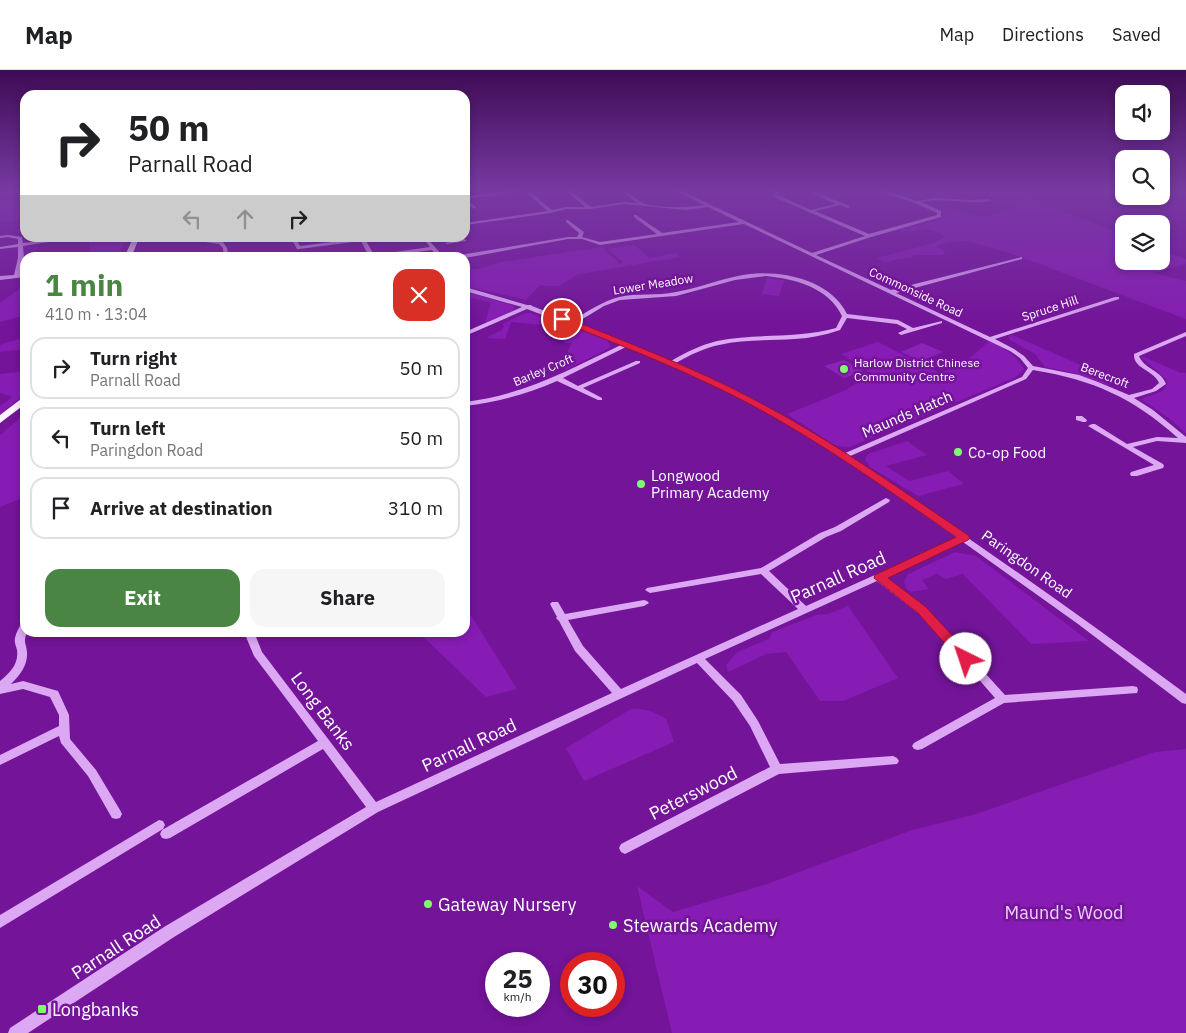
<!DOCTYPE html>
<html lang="en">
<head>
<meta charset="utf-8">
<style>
	:root { --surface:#fff; --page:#f6f6f6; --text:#202124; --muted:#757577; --line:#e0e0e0; --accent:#4b8544 }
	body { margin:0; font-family:"IBM Plex Sans",sans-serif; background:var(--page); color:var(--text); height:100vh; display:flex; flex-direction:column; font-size:19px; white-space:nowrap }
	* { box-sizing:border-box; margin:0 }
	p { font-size:16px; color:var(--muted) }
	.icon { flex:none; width:28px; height:28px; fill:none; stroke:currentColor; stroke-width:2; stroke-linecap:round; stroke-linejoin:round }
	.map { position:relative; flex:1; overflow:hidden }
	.drawer { position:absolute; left:20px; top:182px; width:450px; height:385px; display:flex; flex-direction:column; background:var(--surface); border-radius:15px; box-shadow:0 2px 8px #0003 }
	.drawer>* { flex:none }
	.hud { position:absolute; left:20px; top:20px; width:450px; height:152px; border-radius:15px; box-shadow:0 2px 8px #0003; background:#fff; color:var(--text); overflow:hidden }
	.controls { position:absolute; left:1115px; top:15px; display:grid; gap:10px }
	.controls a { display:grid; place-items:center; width:55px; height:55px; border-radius:10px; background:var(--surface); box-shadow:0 2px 8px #0003; font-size:25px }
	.speed { position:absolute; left:485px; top:882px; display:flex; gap:10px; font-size:25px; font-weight:700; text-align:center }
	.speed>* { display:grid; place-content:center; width:65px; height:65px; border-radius:50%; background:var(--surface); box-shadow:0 2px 8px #0003; line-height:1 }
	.speed small { font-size:12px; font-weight:400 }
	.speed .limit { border:8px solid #d22; background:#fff; color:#111 }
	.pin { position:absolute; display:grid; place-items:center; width:42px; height:42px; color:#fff; margin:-21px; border:2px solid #fff; border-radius:50%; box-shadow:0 1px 5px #0007 }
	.me { position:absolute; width:55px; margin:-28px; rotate:319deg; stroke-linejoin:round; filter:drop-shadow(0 0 4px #0008) }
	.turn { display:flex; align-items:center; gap:18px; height:105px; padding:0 25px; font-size:22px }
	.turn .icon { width:65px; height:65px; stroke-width:2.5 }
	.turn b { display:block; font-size:35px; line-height:42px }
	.lanes { display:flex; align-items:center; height:48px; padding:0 25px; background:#0003; justify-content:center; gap:25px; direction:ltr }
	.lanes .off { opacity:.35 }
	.round { display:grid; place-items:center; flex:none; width:52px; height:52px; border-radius:15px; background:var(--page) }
	.summary { display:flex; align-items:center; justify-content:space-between; height:85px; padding:0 25px }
	h1 { font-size:30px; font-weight:800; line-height:38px; color:var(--accent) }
	.primary-button { display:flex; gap:10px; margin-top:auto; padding:10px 25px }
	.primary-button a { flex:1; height:58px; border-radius:15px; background:var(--accent); color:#fff; font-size:20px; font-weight:800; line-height:58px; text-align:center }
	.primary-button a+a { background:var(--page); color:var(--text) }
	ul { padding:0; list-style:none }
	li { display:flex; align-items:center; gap:15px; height:62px; margin:0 10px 8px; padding:0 15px; border:2px solid var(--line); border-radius:15px }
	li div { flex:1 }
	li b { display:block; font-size:19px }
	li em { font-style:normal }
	header { display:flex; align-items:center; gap:30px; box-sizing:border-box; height:70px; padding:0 25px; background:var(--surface); border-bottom:1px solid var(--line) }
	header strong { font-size:24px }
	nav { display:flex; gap:28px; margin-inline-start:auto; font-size:18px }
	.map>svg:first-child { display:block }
</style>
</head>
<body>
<header>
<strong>Map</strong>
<nav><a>Map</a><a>Directions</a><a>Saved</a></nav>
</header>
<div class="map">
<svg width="1186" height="963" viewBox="0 0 1186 963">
	<rect width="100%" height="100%" fill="#731499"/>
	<g fill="#861cb3">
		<polygon points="0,121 25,121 25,150 0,152"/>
		<path d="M 957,121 L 1012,121 L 1124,165 L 1124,191 L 1161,191 L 1161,180 L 1186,189 L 1186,194 L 1153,203 L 1186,211 L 1186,249 L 1013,184 L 968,171 L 956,171 L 935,176 L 942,179 L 945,184 L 942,185 L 914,185 L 911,188 L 897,189 L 889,192 L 884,192 L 877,188 L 936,172 L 945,167 L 940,163 L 927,159 L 900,162 L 902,157 L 922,155 L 945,146 L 941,142 C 955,134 973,149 989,146 C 996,144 1005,140 1012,138 L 990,127 L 964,124 Z"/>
		<polygon points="88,168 126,168 123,177 115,188 91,187"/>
		<path d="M 634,175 L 650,188 L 676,183 L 680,187 L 575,205 L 575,207 C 569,208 566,213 561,215 C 555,218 546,215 540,215 L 526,230 L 465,216 L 465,199 L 479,199 L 501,192 L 602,177 L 620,194 L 623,192 L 607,179 Z"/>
		<polygon points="767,208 784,210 779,226 762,224"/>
		<polygon points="25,215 25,245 0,252 0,233"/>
		<polygon points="470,223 512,235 514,237 513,241 485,253 491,233 474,228 465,231 465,225"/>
		<polygon points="530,243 607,270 611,277 565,300 568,281 572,273 564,273 566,257 511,252 505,269 486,268 502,260 504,256 502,254 523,244"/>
		<polygon points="1012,265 1081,295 1110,316 1074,303 1045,297 1035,284 1010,270 1008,266"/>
		<polygon points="25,267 25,279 0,282 0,275"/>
		<path d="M 989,271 C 1003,277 1017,285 1024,299 L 1016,307 L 850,377 L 836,376 L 787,344 L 846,320 L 871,303 L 841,284 L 878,272 L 940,303 L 964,293 Z"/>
		<polygon points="1141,287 1144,287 1181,303 1186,303 1186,364 1173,351 1141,329 1163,321 1167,314 1166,309"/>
		<polygon points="25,301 25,324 0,344 0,336 13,327 0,323 0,304"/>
		<polygon points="25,344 25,427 0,437 0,365"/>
		<polygon points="907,371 927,385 886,396 909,411 948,401 964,414 918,426 870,397 865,389 868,384"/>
		<polygon points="955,482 976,486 1089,571 1031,574 963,504 946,509 937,504 922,510 929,519 911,522 907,519 904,511 908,504"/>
		<polygon points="465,536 517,619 486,627 419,563 465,562"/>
		<polygon points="848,536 898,608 843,631 820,631 786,582 766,584 728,602 726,595 737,582 769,569 772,562 817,545 828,544"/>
		<path d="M 631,639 C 644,638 655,642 666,649 L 674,672 L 584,711 L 566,678 Z"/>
		<polygon points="1186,679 1186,963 672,963 637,816 673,842 767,814 912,760 973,745 1155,682"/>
	</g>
	<g fill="#8b23b8">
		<polygon points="922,273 943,282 921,291 901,282"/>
		<polygon points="844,290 864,301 844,308 824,296"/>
	</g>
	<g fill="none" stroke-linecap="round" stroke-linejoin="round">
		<g fill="#dca8f3" fill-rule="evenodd">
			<polygon points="506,121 521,121 467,129 476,137 474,139 465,132 465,127"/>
			<path d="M 525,121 L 530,121 L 552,140 L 566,137 L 585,137 L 566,121 L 571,121 L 591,137 L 624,132 L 637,133 L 621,121 C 631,121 636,131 645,134 C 662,138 687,138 704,135 L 676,121 L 682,121 L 812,183 L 865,166 L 774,127 L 773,121 L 777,121 L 778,125 L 811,140 L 836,134 L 813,124 L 815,122 L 850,136 L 848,138 L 840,135 L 815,141 L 869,164 L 937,145 L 937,143 L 915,133 L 879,121 L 887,121 L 917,131 L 935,128 L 970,130 L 989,129 L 991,131 C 967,135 944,127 921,132 L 941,141 L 941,147 L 871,167 L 816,185 L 891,220 L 1022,187 L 1022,189 L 896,223 L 990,267 L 1115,227 L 1119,227 L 1119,229 L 995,269 L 1014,279 L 1024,286 L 1033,296 L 1079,305 L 1098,312 L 1129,325 L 1152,319 L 1159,313 C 1154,300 1133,299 1134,284 L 1186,262 L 1186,266 L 1139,286 C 1144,299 1161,300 1166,314 L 1156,321 L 1134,328 L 1153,340 L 1186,367 L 1186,373 L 1157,371 L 1133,377 L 1163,394 L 1164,396 L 1163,398 L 1137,406 L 1131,406 L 1130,404 L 1131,402 L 1154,395 L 1088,356 L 1092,354 L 1095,354 L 1127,374 L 1157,367 L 1178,368 C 1132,327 1093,310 1033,300 L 1026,309 L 848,387 C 963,463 1076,542 1186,624 L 1186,634 L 1182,633 L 1078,554 L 963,472 L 884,508 L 934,547 L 1005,625 L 1133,616 L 1137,617 L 1138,620 L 1137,623 L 1004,633 L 922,679 L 918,680 L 914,679 L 912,676 L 914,673 L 995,628 L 928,551 L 877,511 L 705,589 L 741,625 L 758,651 L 780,694 L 893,686 L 897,688 L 899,691 L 897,694 L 779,704 L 629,782 L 625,784 L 621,782 L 619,778 L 621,774 L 770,697 L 750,656 L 733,631 L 697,593 L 378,742 L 174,867 L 28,963 L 8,963 L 10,958 L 164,857 L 366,737 L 323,679 L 170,768 L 166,769 L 162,768 L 160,764 L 162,760 L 318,671 L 254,586 L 244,562 L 254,562 L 262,582 L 376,732 L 612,623 L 575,581 L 559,551 L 556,548 L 557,547 L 550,534 L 552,532 L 558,532 L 565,544 L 644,530 L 647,531 L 649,533 L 644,536 L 568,550 L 583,576 L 621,619 L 798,539 L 761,504 L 650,523 L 645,520 L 647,518 L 761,498 L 820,463 L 835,457 L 886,428 L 890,430 L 889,432 L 841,461 L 826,467 L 769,501 L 806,536 L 957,468 C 889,420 821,371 747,331 C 708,310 667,294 626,277 L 563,308 L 578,316 L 636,291 L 640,291 L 640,293 L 583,318 L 602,328 L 602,330 L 598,330 L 557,311 C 528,324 497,332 465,336 L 465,332 C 524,325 568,300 621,275 L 527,239 L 465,266 L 465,262 L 522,237 L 465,221 L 465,217 L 527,235 L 531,235 L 532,236 L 571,251 C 587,242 601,232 619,227 C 637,223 657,226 676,222 C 699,218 720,209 743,205 C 779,199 830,209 847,244 L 898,250 L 913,258 L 942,251 L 942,253 L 901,265 L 898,263 L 907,259 L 897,254 L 847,248 L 840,260 C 825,265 811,268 795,269 C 769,271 744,269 719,275 C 704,278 690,285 676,293 L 752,329 L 843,384 L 1022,307 L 1028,298 L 1020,288 L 1010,281 L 744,154 L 600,175 L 582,169 L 568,169 L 465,188 L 458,188 L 460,185 L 568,167 L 577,167 L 579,163 L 566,152 L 566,150 L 568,150 L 584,162 L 582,167 L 600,172 L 657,164 L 634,147 L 634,145 L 636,145 L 662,163 L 739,152 L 708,137 L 686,140 L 624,134 L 590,139 L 566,139 L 551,143 L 465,155 L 465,153 L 547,141 ZM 766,206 C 795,209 828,217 842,246 L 836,258 C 797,269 756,263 717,271 C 701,275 686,282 671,291 L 576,253 L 604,236 L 620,230 L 676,226 L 735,210 Z"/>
			<polygon points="8,165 22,167 23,173 64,168 73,168 23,176 24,188 20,204 25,203 25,207 0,210 0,206 14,205 18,188 18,177 0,179 0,177 18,174 18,169 8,167 0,168 0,166"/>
			<polygon points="198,168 202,168 203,169 223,172 227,178 229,188 224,188 223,178 219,174 199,171"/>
			<polygon points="291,168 295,168 300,176 363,168 365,169 374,185 430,177 423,168 427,168 441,184 436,185 432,180 370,188 361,171 299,179 297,179"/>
			<polygon points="464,169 466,170 466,171 447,174 445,173"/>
			<polygon points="1076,346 1082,346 1087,350 1086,352 1083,352 1076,350"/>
			<path d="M 25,552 L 25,562 L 27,562 C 23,573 26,572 27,582 C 28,595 20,605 11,614 L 23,611 L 58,621 L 69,645 L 70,669 L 96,700 L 120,740 L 122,744 L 120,748 L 116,749 L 112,748 L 88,706 L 61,673 L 59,666 L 0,695 L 0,685 L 59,656 L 59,645 L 50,627 L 23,619 L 0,624 L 0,611 C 10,603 19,594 17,580 C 16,576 14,572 15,568 C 16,563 19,557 22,553 Z"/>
			<polygon points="159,750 163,751 165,755 163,759 0,858 0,845"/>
		</g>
		<g fill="#fcf4ff" fill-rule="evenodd">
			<polygon points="133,168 139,168 131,188 124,188"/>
			<polygon points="25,326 25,334 0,353 0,345"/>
		</g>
	</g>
	<linearGradient id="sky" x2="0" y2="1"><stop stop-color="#3f0b54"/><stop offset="0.47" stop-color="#773aa2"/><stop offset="1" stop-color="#773aa2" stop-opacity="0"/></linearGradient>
	<rect width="1186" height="256" fill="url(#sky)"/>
	<path fill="#e11d48" stroke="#92132f" d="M 559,247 L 565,247 C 628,273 693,297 753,329 C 829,368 898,418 968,465 L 970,468 L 968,470 L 888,508 L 926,537 L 971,586 L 973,589 L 971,592 L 961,592 L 918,543 L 874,508 L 875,505 L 956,467 C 888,420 820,371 746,332 C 686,301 623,276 559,251 Z"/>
	<g fill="#7fff6a" stroke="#731499" stroke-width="2">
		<circle cx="844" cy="299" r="5"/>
		<circle cx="958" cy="382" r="5"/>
		<circle cx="641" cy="414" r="5"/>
		<circle cx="428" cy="834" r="5"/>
		<circle cx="613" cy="855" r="5"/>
		<rect x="37" y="934" width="10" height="10" rx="2.5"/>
	</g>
	<g text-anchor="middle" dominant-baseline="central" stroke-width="5" stroke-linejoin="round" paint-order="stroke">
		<g font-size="12" fill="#fff" stroke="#731499">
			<text transform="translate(653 214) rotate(-9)">Lower Meadow</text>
			<text transform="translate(916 222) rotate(25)">Commonside Road</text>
			<text transform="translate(1050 238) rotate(-18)">Spruce Hill</text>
			<text transform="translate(543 300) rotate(-23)">Barley Croft</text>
			<text transform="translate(1105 305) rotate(21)">Berecroft</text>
		</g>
		<g font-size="12" fill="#fff" stroke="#731499" text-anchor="start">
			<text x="854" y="292">Harlow District Chinese<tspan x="854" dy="14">Community Centre</tspan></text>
		</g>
		<g font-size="15" fill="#fff" stroke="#731499">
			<text transform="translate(907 344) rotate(-23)">Maunds Hatch</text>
			<text transform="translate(1027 494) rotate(35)">Paringdon Road</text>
		</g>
		<g font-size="15" fill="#fff" stroke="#731499" text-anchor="start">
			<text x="968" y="382">Co-op Food</text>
			<text x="651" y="405">Longwood<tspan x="651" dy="17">Primary Academy</tspan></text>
		</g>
		<g font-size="18" fill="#fff" stroke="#731499">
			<text transform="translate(838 507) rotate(-24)">Parnall Road</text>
			<text transform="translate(323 641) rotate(53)">Long Banks</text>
			<text transform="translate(469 675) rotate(-25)">Parnall Road</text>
			<text transform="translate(693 723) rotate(-27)">Peterswood</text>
			<text transform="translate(116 877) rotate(-33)">Parnall Road</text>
		</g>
		<g font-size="18" fill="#fff" stroke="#731499" text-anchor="start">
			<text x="438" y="834">Gateway Nursery</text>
			<text x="623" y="855">Stewards Academy</text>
			<text x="52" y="939">Longbanks</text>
		</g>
		<g font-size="18" fill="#efd0fd" stroke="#731499">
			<text x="1064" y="842">Maund's Wood</text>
		</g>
	</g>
</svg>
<div class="controls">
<a><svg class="icon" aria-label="sound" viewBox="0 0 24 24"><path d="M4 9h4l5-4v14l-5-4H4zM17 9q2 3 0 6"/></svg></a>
<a><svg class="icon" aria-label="search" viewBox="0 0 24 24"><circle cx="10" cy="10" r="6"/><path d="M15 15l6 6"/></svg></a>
<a><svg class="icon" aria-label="layers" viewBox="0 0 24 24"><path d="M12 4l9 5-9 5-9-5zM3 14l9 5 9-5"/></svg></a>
</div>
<div class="speed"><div>25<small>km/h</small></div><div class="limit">30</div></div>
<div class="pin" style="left:562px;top:249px;background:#d93025"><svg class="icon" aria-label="arrive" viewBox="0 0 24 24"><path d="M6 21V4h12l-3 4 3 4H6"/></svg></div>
<svg class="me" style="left:966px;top:589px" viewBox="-20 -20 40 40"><circle r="19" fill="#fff"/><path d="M0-13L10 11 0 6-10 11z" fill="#e11d48"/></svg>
<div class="hud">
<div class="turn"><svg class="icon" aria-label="right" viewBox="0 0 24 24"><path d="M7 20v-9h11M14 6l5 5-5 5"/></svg><div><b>50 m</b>Parnall Road</div></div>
<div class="lanes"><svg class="icon off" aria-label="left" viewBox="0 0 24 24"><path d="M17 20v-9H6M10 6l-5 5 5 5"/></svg><svg class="icon off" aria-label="ahead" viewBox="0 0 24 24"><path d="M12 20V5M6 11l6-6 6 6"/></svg><svg class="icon" aria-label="right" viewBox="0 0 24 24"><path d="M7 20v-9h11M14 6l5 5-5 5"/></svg></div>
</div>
<section class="drawer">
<div class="summary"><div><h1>1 min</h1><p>410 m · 13:04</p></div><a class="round" style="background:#d93025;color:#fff"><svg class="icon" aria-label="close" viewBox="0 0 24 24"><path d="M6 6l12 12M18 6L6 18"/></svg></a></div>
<ul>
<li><svg class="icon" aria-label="right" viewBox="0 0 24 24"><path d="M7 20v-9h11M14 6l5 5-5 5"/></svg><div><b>Turn right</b><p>Parnall Road</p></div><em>50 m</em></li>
<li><svg class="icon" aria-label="left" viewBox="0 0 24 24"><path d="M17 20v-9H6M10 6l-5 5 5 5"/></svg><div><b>Turn left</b><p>Paringdon Road</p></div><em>50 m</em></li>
<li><svg class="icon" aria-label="arrive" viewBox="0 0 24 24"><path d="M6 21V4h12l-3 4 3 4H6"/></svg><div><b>Arrive at destination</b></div><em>310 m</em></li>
</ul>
<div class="primary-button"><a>Exit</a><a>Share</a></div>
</section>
</div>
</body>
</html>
